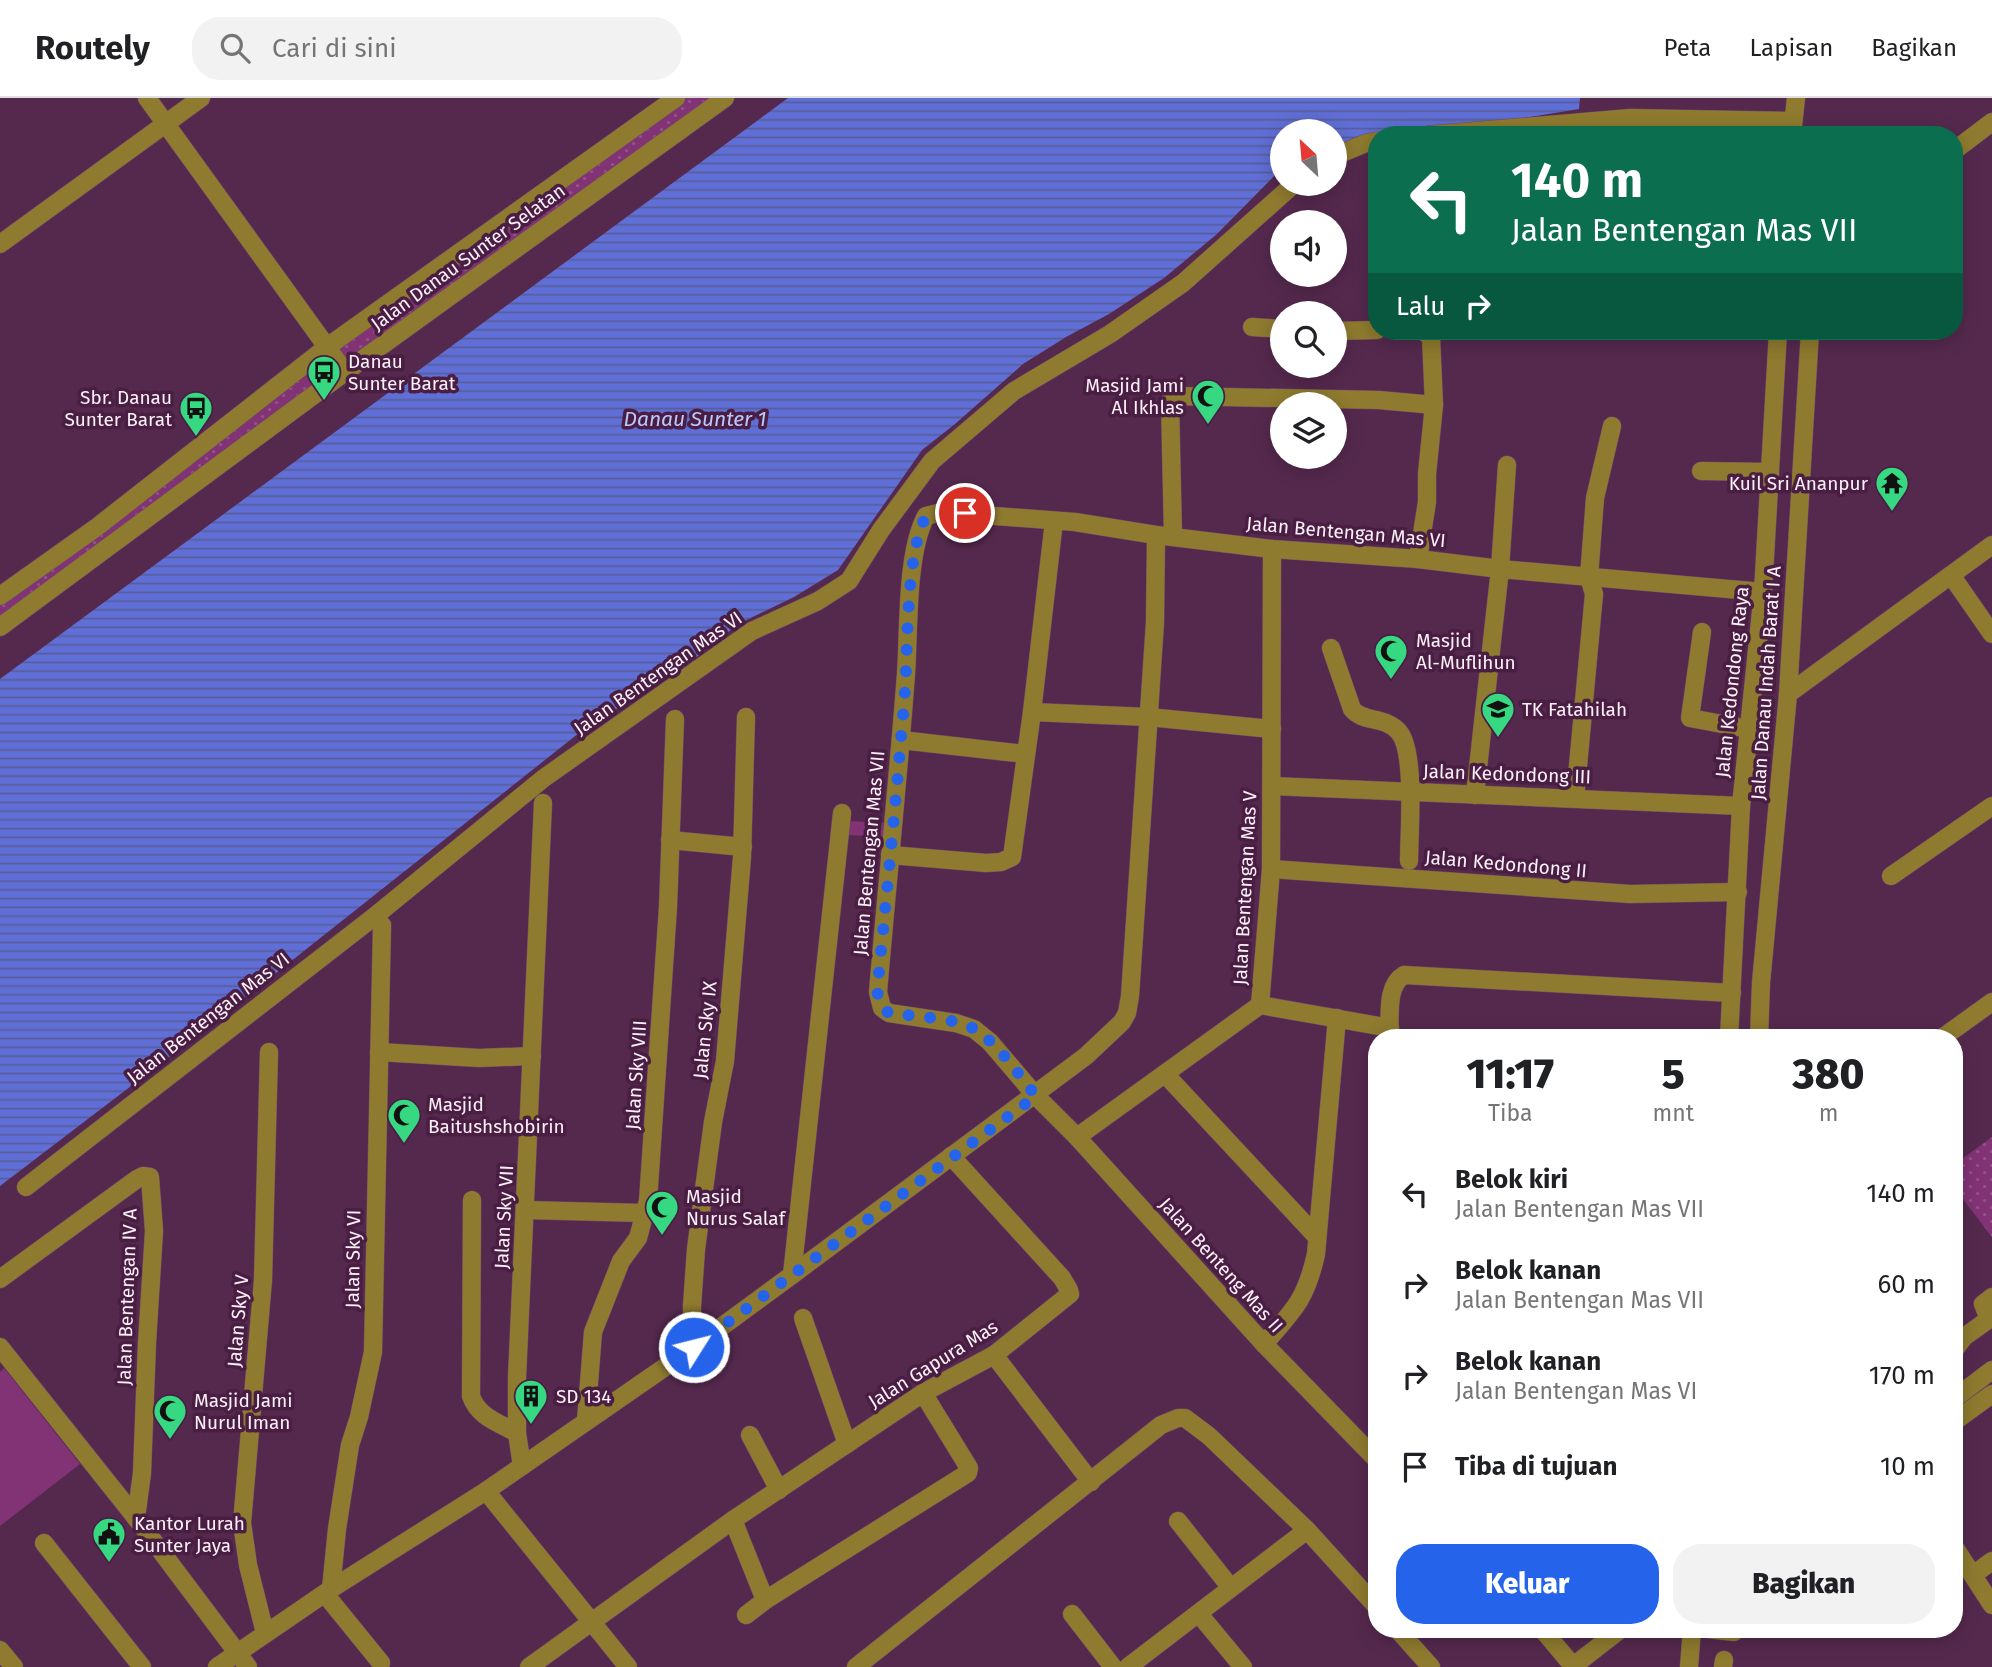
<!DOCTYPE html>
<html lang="id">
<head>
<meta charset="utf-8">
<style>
	:root { --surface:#fff; --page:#f2f2f2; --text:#202124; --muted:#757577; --line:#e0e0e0; --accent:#2563eb }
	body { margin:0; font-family:"Fira Sans",sans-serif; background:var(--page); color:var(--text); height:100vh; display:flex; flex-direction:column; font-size:26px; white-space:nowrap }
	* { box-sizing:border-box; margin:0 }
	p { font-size:23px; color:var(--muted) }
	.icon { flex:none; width:38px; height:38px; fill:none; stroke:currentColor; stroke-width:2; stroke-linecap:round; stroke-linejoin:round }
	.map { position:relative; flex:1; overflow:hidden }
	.panel { position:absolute; left:1368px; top:931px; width:595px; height:609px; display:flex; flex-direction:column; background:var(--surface); border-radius:28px; box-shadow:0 4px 18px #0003 }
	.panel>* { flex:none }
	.hud { position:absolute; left:1368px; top:28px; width:595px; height:214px; border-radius:28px; box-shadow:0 4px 18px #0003; background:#0b6e4f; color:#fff; overflow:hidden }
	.needle { width:46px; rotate:334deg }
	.controls { position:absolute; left:1270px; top:21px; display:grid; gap:14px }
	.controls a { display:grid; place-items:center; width:77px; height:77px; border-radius:50%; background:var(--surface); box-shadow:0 4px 18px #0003; font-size:35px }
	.pin { position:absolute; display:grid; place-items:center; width:60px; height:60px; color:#fff; margin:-30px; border:4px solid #fff; border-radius:50%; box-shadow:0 2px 7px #0007 }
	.me { position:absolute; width:77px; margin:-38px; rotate:54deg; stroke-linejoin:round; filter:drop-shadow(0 0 5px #0008) }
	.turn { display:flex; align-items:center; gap:24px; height:147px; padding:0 28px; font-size:32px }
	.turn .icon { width:91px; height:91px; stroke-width:2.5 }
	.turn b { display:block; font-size:49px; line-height:60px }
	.then { display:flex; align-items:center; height:66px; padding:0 28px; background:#0003; gap:14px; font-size:26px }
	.eta { display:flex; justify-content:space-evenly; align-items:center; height:119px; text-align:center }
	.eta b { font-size:42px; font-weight:800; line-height:49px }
	.cta { display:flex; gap:14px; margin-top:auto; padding:14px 28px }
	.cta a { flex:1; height:80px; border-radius:28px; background:var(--accent); color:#fff; font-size:28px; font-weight:800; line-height:80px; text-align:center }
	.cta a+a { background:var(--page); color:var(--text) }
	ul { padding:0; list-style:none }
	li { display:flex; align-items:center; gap:21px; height:91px; padding:0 28px }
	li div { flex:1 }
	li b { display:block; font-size:26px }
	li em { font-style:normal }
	header { display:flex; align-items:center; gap:42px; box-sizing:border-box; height:98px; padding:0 35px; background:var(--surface); border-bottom:2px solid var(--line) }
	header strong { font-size:33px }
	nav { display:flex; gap:38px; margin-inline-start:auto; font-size:24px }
	.search { width:490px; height:63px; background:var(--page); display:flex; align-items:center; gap:18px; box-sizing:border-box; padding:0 24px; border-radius:28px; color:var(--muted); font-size:26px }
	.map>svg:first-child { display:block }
</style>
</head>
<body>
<header>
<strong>Routely</strong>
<div class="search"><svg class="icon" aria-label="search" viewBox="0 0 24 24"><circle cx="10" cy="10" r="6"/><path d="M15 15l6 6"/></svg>Cari di sini</div>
<nav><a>Peta</a><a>Lapisan</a><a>Bagikan</a></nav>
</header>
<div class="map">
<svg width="1992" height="1569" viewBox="0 0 1992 1569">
	<defs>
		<pattern id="grass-dots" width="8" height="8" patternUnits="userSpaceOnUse" patternTransform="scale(1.75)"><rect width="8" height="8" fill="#823375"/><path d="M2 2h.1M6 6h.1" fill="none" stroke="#955189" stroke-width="1.8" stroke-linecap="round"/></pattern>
		<pattern id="water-rules" width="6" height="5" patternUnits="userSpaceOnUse" patternTransform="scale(1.75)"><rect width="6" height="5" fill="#606fd7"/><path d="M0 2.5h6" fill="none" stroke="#575d98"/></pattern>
	</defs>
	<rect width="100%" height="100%" fill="#55294e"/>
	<g fill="url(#grass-dots)">
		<polygon points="676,0 725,0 0,529 0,498"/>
		<polygon points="1992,1039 1992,1139 1955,1091 1955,1066"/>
	</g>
	<g fill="#823375">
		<polygon points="848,723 884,725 883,739 848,737"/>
		<polygon points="4,1270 80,1366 0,1428 0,1274"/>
	</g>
	<polygon fill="url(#water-rules)" points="788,0 1580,0 1579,11 1420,37 1377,37 1335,55 1335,33 1283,33 1283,69 1217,136 1164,180 1109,216 1066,239 1023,266 955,326 922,352 838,472 794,499 738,526 683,570 584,631 194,940 0,1088 0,581"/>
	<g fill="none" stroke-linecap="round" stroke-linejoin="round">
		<defs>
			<g id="minor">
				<polyline points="147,0 345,274"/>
				<polyline points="1428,37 1630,20 1793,23"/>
				<polyline points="1792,37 1796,0"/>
				<polyline points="1955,52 1992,24"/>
				<polyline points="1335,58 1366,45 1377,43"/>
				<polyline points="0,146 201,0"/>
				<polyline points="1252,229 1283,231"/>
				<polyline points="1335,233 1377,232"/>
				<polyline points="1701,373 1770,374"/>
				<polyline points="1173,438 1170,303 1174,298 1379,302 1434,307"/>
				<polyline points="1418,461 1427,404 1427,376 1434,307 1431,239 1423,233"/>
				<polyline points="1951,477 1992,536"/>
				<polyline points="0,498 97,429 327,249 676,0"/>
				<polyline points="0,529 345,274 725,0"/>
				<polyline points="1702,534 1690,620 1749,631"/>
				<path d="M 1331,550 L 1352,611 C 1363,625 1386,618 1399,634 C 1416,654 1409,736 1409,763"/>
				<polyline points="1788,596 1992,447"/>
				<polyline points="1032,614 1148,619 1272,631"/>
				<polyline points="901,642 1025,656"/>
				<polyline points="1272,688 1741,708"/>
				<polyline points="1475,697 1500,471 1507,367"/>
				<polyline points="1575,700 1594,496 1589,479 1595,400 1612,328"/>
				<polyline points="670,742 743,749"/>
				<polyline points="890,757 986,765 1001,764 1012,759 1032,614 1054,423"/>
				<polyline points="1271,771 1630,796 1738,794"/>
				<polyline points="1891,778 1992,708"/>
				<polyline points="1260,907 1390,930"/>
				<path d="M 1389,940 C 1391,920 1385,888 1404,877 L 1732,895"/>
				<polyline points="1729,940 1741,708 1763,494 1778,233"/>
				<polyline points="1759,940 1761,885 1788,596 1810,233"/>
				<polyline points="1942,940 1992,904"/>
				<polyline points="379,954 479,960 532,958"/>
				<polyline points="1165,976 1317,1139"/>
				<polyline points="1077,1039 1260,907 1271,771 1272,451"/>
				<polyline points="26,1089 375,818 544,680 752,533 818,503 849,483 881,432 932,363 1014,293 1110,236 1183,185 1294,86"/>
				<path d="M 472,1102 L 471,1298 C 478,1319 499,1325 517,1335"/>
				<polyline points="526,1112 643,1115"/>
				<polyline points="792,1177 842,715"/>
				<polyline points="0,1181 137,1081 143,1078 150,1079 154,1133 147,1245 142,1375 136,1420"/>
				<polyline points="803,1220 847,1346"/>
				<polyline points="1989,1221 1983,1206 1992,1199"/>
				<path d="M 1264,1246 C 1293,1213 1306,1202 1316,1156 L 1337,920"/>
				<polyline points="0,1249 136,1420 248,1569"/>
				<polyline points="694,1249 692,1241 692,1208 696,1151 713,1024 725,963 742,759 746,619"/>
				<polyline points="1955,1251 1964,1239 1992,1219"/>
				<polyline points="994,1257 1091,1384"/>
				<polyline points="1955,1300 1992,1272"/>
				<polyline points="586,1323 593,1234 621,1163 638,1140 648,1103 668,809 675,621"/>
				<polyline points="1955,1323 1992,1296"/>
				<polyline points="750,1337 779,1392"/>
				<path d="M 1377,1362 L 1264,1246 L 1077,1039 L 1036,998 L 990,944 L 974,931 L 956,925 L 889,915 L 882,910 L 878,894 C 887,788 898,682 906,576 C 909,533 906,455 926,418 L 942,414 L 1075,424 L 1156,437 L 1272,451 L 1418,461 L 1500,471 L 1763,494"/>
				<polyline points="522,1368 517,1335 517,1280 543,705"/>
				<polyline points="486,1393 628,1569"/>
				<polyline points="733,1422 765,1502"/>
				<polyline points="1178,1423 1231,1490"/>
				<polyline points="44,1445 142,1569"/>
				<polyline points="1955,1450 1992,1507"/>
				<polyline points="1973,1477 1992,1463"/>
				<polyline points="331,1491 337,1431 350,1347 359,1319 373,1254 382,827"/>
				<polyline points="325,1496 381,1565"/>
				<polyline points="1072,1516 1113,1569"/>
				<polyline points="1199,1516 1243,1569"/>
				<polyline points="746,1517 767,1501 968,1375 969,1370 923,1295"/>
				<polyline points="1397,1531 1431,1569"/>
				<polyline points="1542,1531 1573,1568"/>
				<polyline points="1708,1531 1734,1534"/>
				<polyline points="265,1535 248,1467 242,1425 263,1182 269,954"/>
				<polyline points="0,1552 14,1569"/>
				<polyline points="217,1569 331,1491 486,1393 694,1249 792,1177 1086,958 1122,924 1127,915 1130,898 1155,524 1156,437"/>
				<polyline points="529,1569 733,1422 923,1295 994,1257 1070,1196 1069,1192 1062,1180 951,1058"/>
				<polyline points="856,1569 1161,1327 1178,1320 1185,1320 1209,1338 1307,1432 1377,1509"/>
				<polyline points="1128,1569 1307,1432"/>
				<polyline points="1572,1569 1621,1531"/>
				<polyline points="1689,1569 1692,1531"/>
				<polyline points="1723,1569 1724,1562"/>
			</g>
		</defs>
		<use href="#minor" stroke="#704969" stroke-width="19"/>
		<use href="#minor" stroke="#8f7b2f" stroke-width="18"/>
	</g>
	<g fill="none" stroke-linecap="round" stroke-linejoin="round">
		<path stroke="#2563eb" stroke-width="12" stroke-dasharray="0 21.6" d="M 694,1249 L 1036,998 C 1018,976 1000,948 976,932 C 955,919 914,919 889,915 L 882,910 L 877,894 C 887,793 897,693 905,592 C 908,548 906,454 926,418 L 942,414 L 965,415"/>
	</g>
	<defs>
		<symbol id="bus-pin" viewBox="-11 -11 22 30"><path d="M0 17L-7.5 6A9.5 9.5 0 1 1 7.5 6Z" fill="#36d881" stroke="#4a1e43"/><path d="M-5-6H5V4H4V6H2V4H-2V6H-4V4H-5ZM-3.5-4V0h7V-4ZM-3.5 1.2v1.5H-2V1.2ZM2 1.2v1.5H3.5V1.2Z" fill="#111"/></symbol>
		<symbol id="mosque-pin" viewBox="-11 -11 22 30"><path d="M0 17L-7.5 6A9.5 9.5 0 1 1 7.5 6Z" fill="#36d881" stroke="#4a1e43"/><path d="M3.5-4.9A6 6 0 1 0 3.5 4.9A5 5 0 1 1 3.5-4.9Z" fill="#111"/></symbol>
		<symbol id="temple-pin" viewBox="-11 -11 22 30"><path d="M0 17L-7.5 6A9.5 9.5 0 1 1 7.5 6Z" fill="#36d881" stroke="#4a1e43"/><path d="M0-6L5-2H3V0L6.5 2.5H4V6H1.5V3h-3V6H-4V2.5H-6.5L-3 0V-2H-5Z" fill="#111"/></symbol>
		<symbol id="school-pin" viewBox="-11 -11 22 30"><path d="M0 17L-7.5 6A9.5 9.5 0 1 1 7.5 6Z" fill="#36d881" stroke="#4a1e43"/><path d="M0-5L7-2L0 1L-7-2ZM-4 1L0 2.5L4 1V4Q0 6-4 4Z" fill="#111"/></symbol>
		<symbol id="building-pin" viewBox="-11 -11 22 30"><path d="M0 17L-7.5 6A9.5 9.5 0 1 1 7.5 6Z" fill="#36d881" stroke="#4a1e43"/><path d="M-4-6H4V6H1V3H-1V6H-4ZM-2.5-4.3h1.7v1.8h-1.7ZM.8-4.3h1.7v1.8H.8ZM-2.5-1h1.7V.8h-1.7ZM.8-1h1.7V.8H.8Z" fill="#111"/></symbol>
		<symbol id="civic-pin" viewBox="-11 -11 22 30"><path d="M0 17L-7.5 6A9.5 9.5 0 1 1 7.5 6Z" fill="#36d881" stroke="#4a1e43"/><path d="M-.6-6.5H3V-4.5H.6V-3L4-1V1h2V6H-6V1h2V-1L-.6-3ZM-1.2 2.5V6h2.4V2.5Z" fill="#111"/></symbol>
	</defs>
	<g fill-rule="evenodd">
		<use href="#bus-pin" x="305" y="255" width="38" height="52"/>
		<use href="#mosque-pin" x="1189" y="279" width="38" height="52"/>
		<use href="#bus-pin" x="177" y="291" width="38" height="52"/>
		<use href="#temple-pin" x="1873" y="366" width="38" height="52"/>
		<use href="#mosque-pin" x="1372" y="534" width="38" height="52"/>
		<use href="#school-pin" x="1479" y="592" width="38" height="52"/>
		<use href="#mosque-pin" x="385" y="998" width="38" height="52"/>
		<use href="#mosque-pin" x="643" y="1090" width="38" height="52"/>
		<use href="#building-pin" x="512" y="1279" width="38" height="52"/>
		<use href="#mosque-pin" x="151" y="1294" width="38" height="52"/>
		<use href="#civic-pin" x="90" y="1417" width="38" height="52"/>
	</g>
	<g text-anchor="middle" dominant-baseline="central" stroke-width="7" stroke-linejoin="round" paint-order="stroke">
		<g font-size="19" fill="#fcf0f9" stroke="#4a1e43">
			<text transform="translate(468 159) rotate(-36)">Jalan Danau Sunter Selatan</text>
			<text transform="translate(1346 434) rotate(5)">Jalan Bentengan Mas VI</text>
			<text transform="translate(658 575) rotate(-35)">Jalan Bentengan Mas VI</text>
			<text transform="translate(1732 584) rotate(-84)">Jalan Kedondong Raya</text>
			<text transform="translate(1766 585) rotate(-86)">Jalan Danau Indah Barat I A</text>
			<text transform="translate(1507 676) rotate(2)">Jalan Kedondong III</text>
			<text transform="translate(869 755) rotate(-85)">Jalan Bentengan Mas VII</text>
			<text transform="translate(1506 766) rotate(5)">Jalan Kedondong II</text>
			<text transform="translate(1245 790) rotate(-87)">Jalan Bentengan Mas V</text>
			<text transform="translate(208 920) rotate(-38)">Jalan Bentengan Mas VI</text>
			<text transform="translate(705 932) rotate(-84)">Jalan Sky IX</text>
			<text transform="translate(636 977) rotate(-86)">Jalan Sky VIII</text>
			<text transform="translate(504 1119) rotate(-87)">Jalan Sky VII</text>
			<text transform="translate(353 1161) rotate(-89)">Jalan Sky VI</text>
			<text transform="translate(1221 1167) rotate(48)">Jalan Benteng Mas II</text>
			<text transform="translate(127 1199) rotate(-88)">Jalan Bentengan IV A</text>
			<text transform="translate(238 1223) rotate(-85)">Jalan Sky V</text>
			<text transform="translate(933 1266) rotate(-32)">Jalan Gapura Mas</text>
		</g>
		<g font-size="19" fill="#fcf0f9" stroke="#4a1e43" text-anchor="start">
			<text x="348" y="263">Danau<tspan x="348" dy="22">Sunter Barat</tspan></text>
			<text x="1184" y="287" text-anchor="end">Masjid Jami<tspan x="1184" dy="22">Al Ikhlas</tspan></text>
			<text x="172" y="299" text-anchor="end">Sbr. Danau<tspan x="172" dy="22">Sunter Barat</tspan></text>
			<text x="1868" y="385" text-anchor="end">Kuil Sri Ananpur</text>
			<text x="1416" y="542">Masjid<tspan x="1416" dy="22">Al-Muflihun</tspan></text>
			<text x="1522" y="611">TK Fatahilah</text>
			<text x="428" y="1006">Masjid<tspan x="428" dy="22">Baitushshobirin</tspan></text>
			<text x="686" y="1098">Masjid<tspan x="686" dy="22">Nurus Salaf</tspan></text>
			<text x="556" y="1298">SD 134</text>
			<text x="194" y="1302">Masjid Jami<tspan x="194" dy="22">Nurul Iman</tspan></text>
			<text x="134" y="1425">Kantor Lurah<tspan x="134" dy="22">Sunter Jaya</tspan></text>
		</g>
		<g font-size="21" font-style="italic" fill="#bbc8fd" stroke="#4a1e43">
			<text x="695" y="321">Danau Sunter 1</text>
		</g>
	</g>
</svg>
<div class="controls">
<a><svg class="needle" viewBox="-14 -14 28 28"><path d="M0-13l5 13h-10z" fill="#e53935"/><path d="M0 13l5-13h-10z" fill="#757577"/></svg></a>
<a><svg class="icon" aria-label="sound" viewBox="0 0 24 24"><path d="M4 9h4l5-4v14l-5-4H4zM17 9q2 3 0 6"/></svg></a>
<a><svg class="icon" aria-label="search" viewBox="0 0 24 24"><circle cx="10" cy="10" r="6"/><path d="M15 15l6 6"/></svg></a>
<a><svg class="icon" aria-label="layers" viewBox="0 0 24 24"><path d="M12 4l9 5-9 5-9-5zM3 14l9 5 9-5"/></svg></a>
</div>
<div class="pin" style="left:965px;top:415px;background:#d93025"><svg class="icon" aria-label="arrive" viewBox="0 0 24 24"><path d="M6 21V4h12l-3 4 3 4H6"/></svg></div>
<svg class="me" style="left:694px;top:1249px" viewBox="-20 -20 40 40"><circle r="17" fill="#2563eb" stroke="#fff" stroke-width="3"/><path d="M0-11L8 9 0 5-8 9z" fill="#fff"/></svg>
<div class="hud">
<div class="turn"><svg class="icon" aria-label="left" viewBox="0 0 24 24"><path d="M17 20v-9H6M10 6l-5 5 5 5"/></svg><div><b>140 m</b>Jalan Bentengan Mas VII</div></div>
<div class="then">Lalu<svg class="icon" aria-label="right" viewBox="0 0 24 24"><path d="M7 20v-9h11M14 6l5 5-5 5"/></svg></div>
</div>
<section class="panel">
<div class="eta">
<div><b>11:17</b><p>Tiba</p></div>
<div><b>5</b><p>mnt</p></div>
<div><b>380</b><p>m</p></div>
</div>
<ul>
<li><svg class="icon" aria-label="left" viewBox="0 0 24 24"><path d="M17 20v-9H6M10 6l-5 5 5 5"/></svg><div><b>Belok kiri</b><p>Jalan Bentengan Mas VII</p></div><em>140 m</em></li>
<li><svg class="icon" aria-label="right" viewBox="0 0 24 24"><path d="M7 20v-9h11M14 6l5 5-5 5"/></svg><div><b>Belok kanan</b><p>Jalan Bentengan Mas VII</p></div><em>60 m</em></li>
<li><svg class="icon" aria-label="right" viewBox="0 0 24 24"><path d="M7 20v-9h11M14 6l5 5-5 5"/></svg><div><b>Belok kanan</b><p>Jalan Bentengan Mas VI</p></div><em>170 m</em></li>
<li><svg class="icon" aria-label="arrive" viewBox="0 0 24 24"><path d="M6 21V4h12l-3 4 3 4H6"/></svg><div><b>Tiba di tujuan</b></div><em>10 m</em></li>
</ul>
<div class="cta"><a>Keluar</a><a>Bagikan</a></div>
</section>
</div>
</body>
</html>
